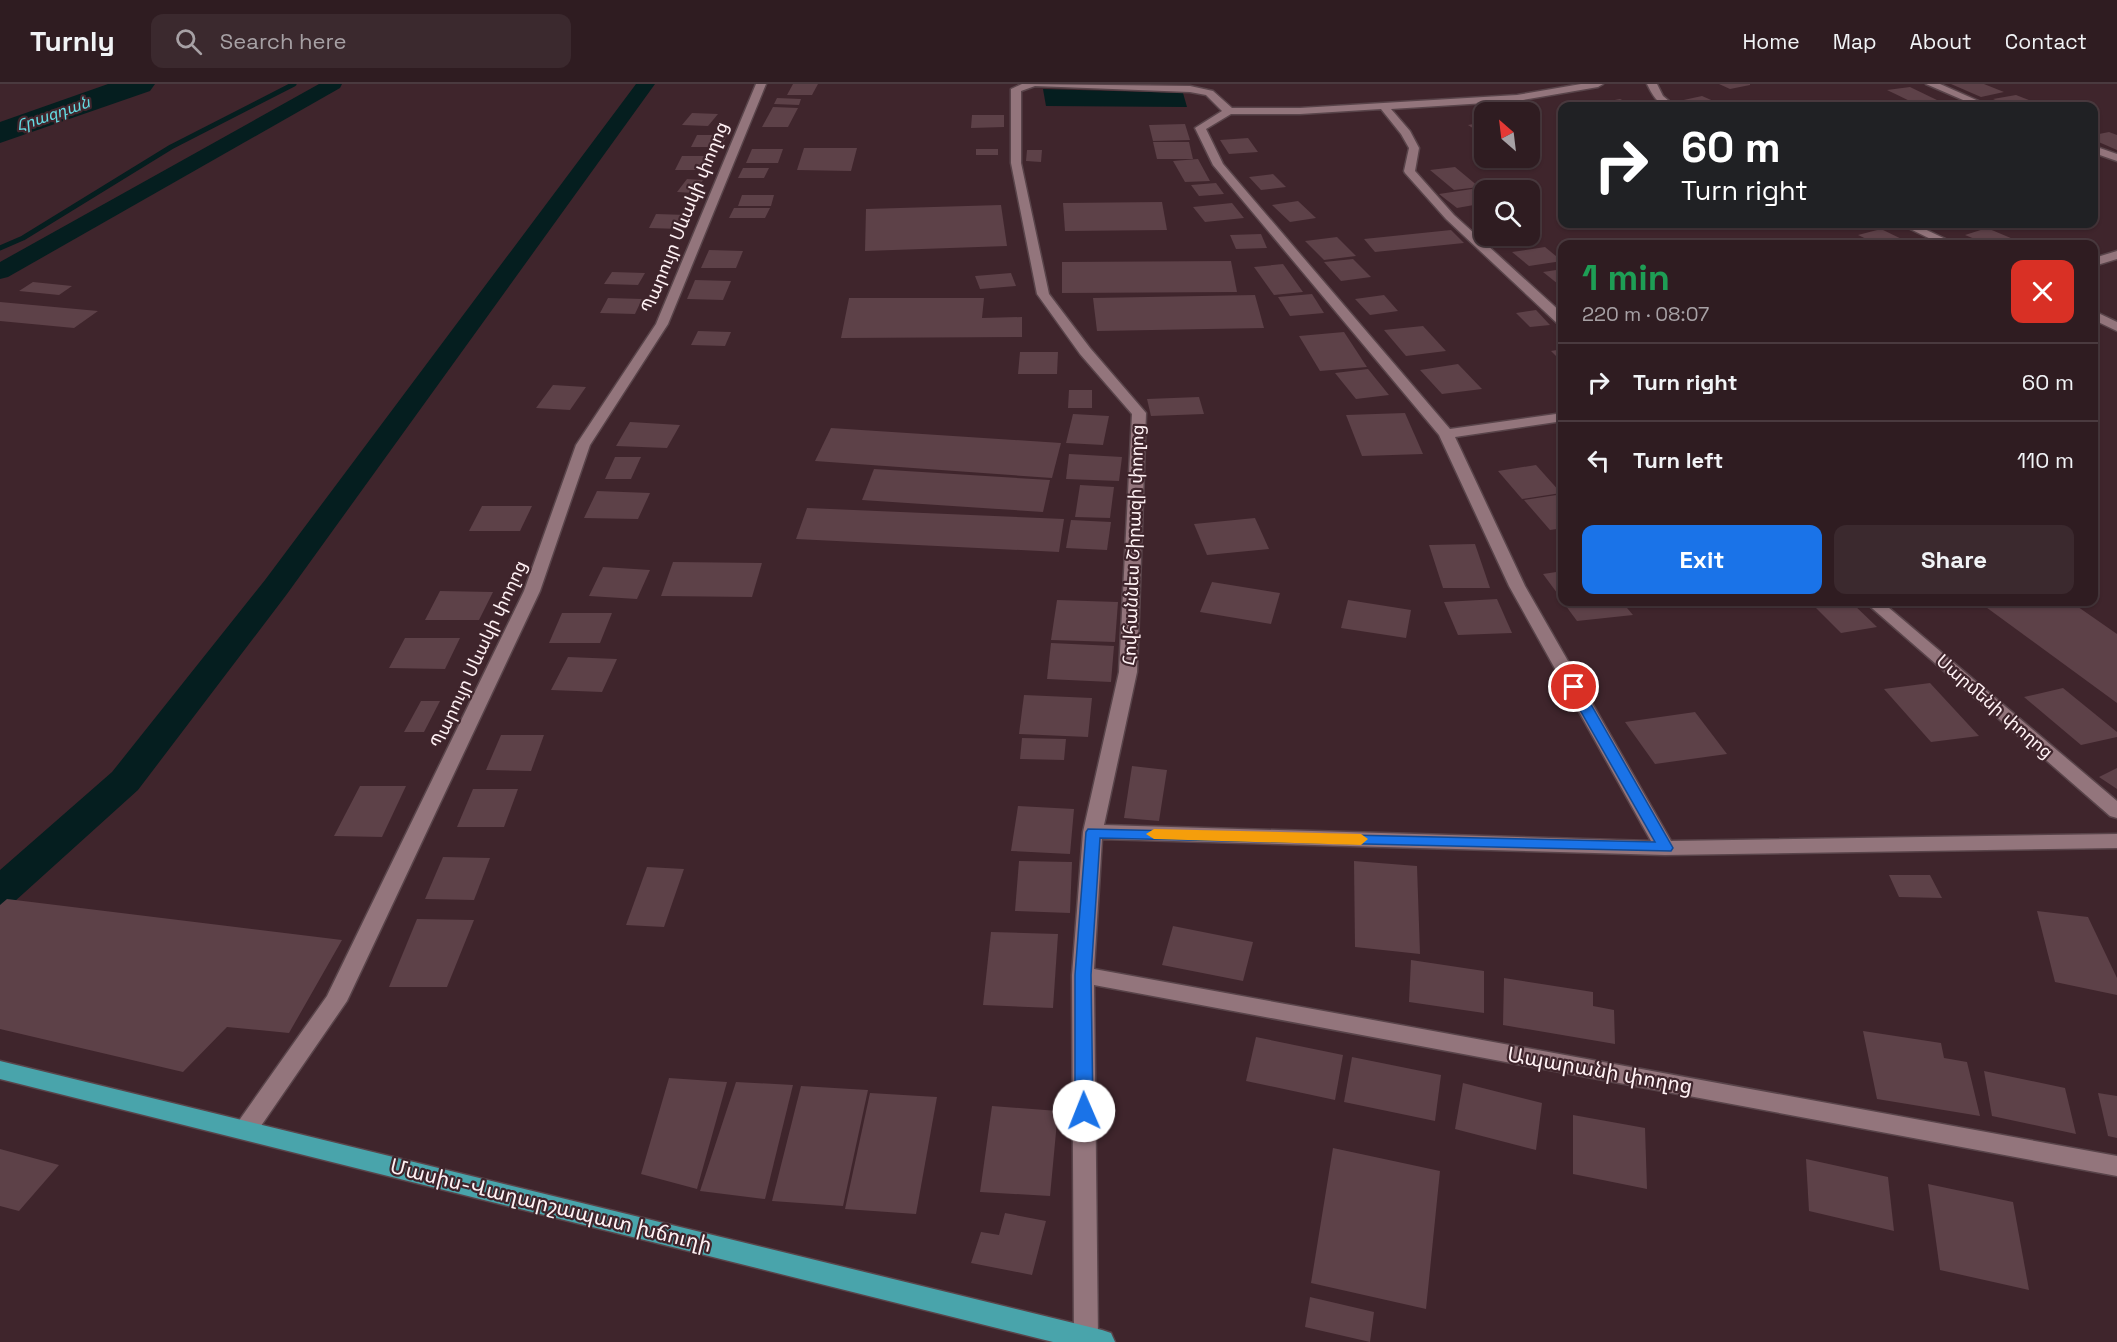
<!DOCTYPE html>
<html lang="en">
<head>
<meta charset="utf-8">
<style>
	:root { --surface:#2f1c21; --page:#3b292e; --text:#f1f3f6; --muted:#a7a1a5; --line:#4a3a3f; --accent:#1a73e8 }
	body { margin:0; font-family:"Space Grotesk","Noto Sans Armenian",sans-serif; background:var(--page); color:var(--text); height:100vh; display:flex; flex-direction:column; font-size:22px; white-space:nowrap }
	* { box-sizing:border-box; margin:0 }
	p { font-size:20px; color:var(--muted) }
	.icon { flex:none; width:33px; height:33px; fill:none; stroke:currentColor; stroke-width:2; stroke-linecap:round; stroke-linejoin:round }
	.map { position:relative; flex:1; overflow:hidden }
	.details { position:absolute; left:1558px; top:156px; width:540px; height:366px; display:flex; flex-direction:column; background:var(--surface); border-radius:12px; box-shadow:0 2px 4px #0004,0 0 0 2px var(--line) }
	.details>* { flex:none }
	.hud { position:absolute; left:1558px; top:18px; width:540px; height:126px; border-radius:12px; box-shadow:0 2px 4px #0004,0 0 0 2px var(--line); background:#202124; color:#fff; overflow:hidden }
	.needle { width:39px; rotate:332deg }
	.tools { position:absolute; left:1474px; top:18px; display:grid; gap:12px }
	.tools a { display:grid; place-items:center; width:66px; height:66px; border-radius:12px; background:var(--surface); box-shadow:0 2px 4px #0004,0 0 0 2px var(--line); font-size:30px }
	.pin { position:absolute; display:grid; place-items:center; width:51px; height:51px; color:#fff; margin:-26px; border:3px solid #fff; border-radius:50%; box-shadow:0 2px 6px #0007 }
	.me { position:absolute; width:66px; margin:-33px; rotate:359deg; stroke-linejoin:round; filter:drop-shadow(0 0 4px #0008) }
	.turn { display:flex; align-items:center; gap:21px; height:126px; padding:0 24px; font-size:27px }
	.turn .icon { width:78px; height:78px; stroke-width:2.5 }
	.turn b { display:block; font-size:42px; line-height:51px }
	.round { display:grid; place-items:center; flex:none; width:63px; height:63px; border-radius:12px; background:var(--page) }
	.summary { display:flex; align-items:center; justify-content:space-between; height:102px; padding:0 24px }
	h1 { font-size:36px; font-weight:700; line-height:45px; color:#1e9e55 }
	.button { display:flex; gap:12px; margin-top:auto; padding:12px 24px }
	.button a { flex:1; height:69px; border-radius:12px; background:var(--accent); color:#fff; font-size:24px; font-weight:700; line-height:69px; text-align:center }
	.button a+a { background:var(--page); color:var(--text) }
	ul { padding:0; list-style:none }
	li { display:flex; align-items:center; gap:18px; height:78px; padding:0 24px; border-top:2px solid var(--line) }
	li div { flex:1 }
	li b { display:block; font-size:22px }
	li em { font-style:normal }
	header { display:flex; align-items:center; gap:36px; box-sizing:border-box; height:84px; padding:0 30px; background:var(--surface); border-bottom:2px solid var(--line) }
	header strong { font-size:28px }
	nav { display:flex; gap:33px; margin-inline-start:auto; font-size:21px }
	.search { width:420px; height:54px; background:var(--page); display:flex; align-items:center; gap:15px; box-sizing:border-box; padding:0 21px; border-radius:12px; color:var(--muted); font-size:22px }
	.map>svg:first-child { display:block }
</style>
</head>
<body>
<header>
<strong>Turnly</strong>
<div class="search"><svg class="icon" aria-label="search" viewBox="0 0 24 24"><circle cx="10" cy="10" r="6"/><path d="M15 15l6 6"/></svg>Search here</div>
<nav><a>Home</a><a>Map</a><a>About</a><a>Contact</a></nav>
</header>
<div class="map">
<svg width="2117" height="1258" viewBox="0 0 2117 1258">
	<rect width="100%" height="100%" fill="#3f252c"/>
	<polygon fill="#051e1f" points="1043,5 1183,9 1187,23 1046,22"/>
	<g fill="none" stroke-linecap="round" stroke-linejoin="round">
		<polyline stroke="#051e1f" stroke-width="5" points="0,164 23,154 171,63 294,0"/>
		<g fill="#051e1f" fill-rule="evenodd">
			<polygon points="319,0 342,0 340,4 8,193 0,195 0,178"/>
			<polygon points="636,0 655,0 287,510 138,706 14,818 0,822 0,786 112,688 265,496"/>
		</g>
		<polygon fill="#051e1f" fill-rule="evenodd" points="108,0 155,0 150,7 0,59 0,38"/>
	</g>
	<g fill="#5d4148">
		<polygon points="793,0 818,0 812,11 787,11"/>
		<polygon points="1719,0 1750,0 1750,1 1730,5"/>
		<polygon points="1951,0 1984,0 2004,8 1981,13"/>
		<polygon points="1910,3 1939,17 1916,20 1887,6"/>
		<polygon points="2016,11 2044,22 2010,22 1993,15"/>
		<polygon points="1702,12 1725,22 1692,22 1679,17"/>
		<polygon points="777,14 801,15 799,21 774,20"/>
		<polygon points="1620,15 1635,22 1598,22 1593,20"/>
		<polygon points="1758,17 1770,22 1736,22 1736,21"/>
		<polygon points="773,23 798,24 788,43 762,43"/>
		<polygon points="692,29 718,30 708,42 682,41"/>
		<polygon points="972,31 1004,31 1004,43 971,44"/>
		<polygon points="1485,38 1485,52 1468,41"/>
		<polygon points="1185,40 1190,56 1153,57 1149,41"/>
		<polygon points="2109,48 2117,51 2117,66 2094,56 2094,51"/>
		<polygon points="697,51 727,51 721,63 691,63"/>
		<polygon points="1248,54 1258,68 1229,70 1220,56"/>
		<polygon points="1153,58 1189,58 1193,75 1157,75"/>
		<polygon points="804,64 857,64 851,87 797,86"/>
		<polygon points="752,65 783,65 778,79 746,79"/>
		<rect x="976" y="65" width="22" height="6"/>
		<polygon points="1027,66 1042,66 1041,78 1026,77"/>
		<polygon points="682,72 713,72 706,86 675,86"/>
		<polygon points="1198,75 1210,97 1185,98 1173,77"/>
		<polygon points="1455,83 1479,103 1454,106 1430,86"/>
		<polygon points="743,84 769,84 764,94 738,94"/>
		<polygon points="1273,90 1286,103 1261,106 1249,93"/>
		<polygon points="687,95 703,96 694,109 677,108"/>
		<polygon points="1216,99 1224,110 1199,112 1191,101"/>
		<polygon points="1472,105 1485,114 1485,119 1457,124 1439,110"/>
		<polygon points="742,111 774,111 771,122 738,122"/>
		<polygon points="1298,117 1316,134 1290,138 1272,121"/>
		<polygon points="1162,118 1167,146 1065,147 1063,119"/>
		<polygon points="1232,119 1244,134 1205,138 1193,123"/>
		<polygon points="1001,121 1007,162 865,167 866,125"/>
		<polygon points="734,124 770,124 765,134 729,134"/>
		<polygon points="656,130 687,131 680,145 649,144"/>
		<polygon points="1837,140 1866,140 1848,145"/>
		<polygon points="1987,144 2025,160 1987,160 1965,151"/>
		<polygon points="1881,145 1912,160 1877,160 1858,151"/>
		<polygon points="1451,146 1464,159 1375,168 1364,155"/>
		<polygon points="1261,150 1267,164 1236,165 1230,151"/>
		<polygon points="1337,153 1356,172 1324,176 1305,157"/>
		<polygon points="1545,163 1562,177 1529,182 1512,168"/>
		<polygon points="709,166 743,167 736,184 701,184"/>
		<polygon points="1353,175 1371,193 1341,197 1324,178"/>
		<polygon points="1231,177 1237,208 1062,209 1062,178"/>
		<polygon points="1283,180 1303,208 1274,211 1254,183"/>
		<polygon points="1563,185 1563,204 1543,188"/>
		<polygon points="612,188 645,189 638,201 604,200"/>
		<polygon points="1011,189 1016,202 980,205 975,192"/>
		<polygon points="695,196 731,197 723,216 687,215"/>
		<polygon points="33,198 72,202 59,211 19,207"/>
		<polygon points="1312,210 1324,229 1290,232 1278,213"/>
		<polygon points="1255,211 1264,244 1097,247 1093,214"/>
		<polygon points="1384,211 1398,227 1370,231 1355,215"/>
		<polygon points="608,214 642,215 635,230 600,229"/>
		<polygon points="849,214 984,214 982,234 1022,233 1022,253 841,254"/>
		<polygon points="0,218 98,227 74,244 0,237"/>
		<polygon points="1536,226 1550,241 1530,243 1516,229"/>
		<polygon points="1423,242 1446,267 1406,272 1384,246"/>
		<polygon points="698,247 731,248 725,262 691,261"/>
		<polygon points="1344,248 1367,283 1320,287 1299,252"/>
		<polygon points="1563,265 1563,279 1551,267"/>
		<polygon points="1020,268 1058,268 1057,290 1018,290"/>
		<polygon points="1458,280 1482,305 1442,310 1420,286"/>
		<polygon points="1368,285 1389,311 1356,315 1335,289"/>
		<polygon points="553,301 586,303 570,326 536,324"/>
		<polygon points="1069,306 1092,306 1092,324 1068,324"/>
		<polygon points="1199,313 1204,330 1151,332 1147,315"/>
		<polygon points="1405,329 1423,370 1362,372 1346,331"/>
		<polygon points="1073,330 1109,332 1103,361 1066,359"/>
		<polygon points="630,338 680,341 667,364 616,362"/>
		<polygon points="831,344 1061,359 1052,394 815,377"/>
		<polygon points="1069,370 1122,373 1119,397 1066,395"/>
		<polygon points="615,373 641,373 631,395 605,395"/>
		<polygon points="1536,381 1561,409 1522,415 1498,387"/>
		<polygon points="874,385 1050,396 1043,428 862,416"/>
		<polygon points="1080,401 1114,403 1110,434 1075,433"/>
		<polygon points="597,407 650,409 638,435 584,434"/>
		<polygon points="1563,410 1563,444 1550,446 1524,416"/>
		<polygon points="482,422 532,422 520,447 469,447"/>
		<polygon points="807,424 1064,435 1059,468 796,455"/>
		<polygon points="1255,434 1269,465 1207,471 1194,440"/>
		<polygon points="1071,436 1111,438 1107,466 1066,464"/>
		<polygon points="1475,460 1490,504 1443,504 1429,461"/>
		<polygon points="673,478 762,479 752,513 661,512"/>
		<polygon points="603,483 650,486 637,515 589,512"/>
		<polygon points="1563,487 1563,517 1543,490"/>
		<polygon points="1212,498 1280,509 1271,540 1200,528"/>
		<polygon points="440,507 493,508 479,536 425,536"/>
		<polygon points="1497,515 1512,549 1458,551 1444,518"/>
		<polygon points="1057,516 1118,518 1115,558 1051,556"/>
		<polygon points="1348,516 1411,526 1406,554 1341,544"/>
		<polygon points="1563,518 1622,518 1633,531 1577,537"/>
		<polygon points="1810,518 1851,518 1877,543 1841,549"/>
		<polygon points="1979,518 2071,518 2117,550 2117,619"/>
		<polygon points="562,529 612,529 600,559 549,559"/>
		<polygon points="405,554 460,554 445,585 389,584"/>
		<polygon points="1051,559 1114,562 1111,598 1047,595"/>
		<polygon points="568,573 617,575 602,608 551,606"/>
		<polygon points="1930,599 1979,652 1931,658 1884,605"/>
		<polygon points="2063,604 2117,648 2117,653 2081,661 2024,613"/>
		<polygon points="1024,611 1092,614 1088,653 1019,650"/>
		<polygon points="421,617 440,617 424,648 404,648"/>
		<polygon points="1695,628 1727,670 1655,680 1625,638"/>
		<polygon points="501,651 544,651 531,687 486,686"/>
		<polygon points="1022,654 1066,655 1064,676 1020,675"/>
		<polygon points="1132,682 1167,686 1159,737 1124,734"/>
		<polygon points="2117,684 2117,705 2099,693"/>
		<polygon points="360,702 406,702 382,753 334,752"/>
		<polygon points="473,705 518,705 504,743 457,743"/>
		<polygon points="1018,722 1074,725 1070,770 1011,767"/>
		<polygon points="443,773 490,774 474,816 425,815"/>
		<polygon points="1019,777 1072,778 1070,829 1015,827"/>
		<polygon points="1354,777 1417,782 1420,870 1355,863"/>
		<polygon points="647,783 684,785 664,843 626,841"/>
		<polygon points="1889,791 1930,791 1942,814 1899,813"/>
		<polygon points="7,815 342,856 289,949 227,943 183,988 0,945 0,821"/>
		<polygon points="2037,827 2088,833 2117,894 2117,911 2055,898"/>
		<polygon points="417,835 474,836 447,903 389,903"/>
		<polygon points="1173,842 1253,858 1243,897 1162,881"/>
		<polygon points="991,848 1058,850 1053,924 983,921"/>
		<polygon points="1411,876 1484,887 1484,929 1409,918"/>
		<polygon points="1504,894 1593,908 1593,922 1614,926 1615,960 1503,941"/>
		<polygon points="1863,947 1941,959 1944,974 1967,978 1980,1032 1877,1015"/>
		<polygon points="1256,953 1343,971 1335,1016 1246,997"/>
		<polygon points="1352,973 1441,991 1435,1037 1344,1018"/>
		<polygon points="1984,987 2065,1004 2076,1050 1992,1032"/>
		<polygon points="669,994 727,998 697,1105 641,1090"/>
		<polygon points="736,998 793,1001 765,1115 700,1107"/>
		<polygon points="1463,999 1542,1019 1536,1066 1455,1045"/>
		<polygon points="801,1002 868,1006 843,1122 772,1117"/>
		<polygon points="870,1009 937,1013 916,1130 845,1125"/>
		<polygon points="2098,1009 2117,1012 2117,1054 2108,1052"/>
		<polygon points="992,1022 1058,1027 1050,1112 980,1108"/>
		<polygon points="1573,1031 1645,1044 1647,1105 1573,1090"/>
		<polygon points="1333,1064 1440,1087 1426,1225 1311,1199"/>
		<polygon points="0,1065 59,1081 19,1127 0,1122"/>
		<polygon points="1806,1075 1888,1093 1894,1147 1809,1127"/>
		<polygon points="1928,1100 2013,1118 2029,1206 1940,1186"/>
		<polygon points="1005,1129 1046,1137 1032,1191 971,1179 981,1148 999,1151"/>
		<polygon points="1310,1213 1374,1228 1370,1258 1305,1243"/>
	</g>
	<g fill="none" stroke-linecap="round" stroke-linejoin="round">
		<defs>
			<g id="street">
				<polygon points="756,0 766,0 668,240 590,361 540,507 347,917 254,1052 246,1055 238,1052 234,1045 238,1038 327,912 524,507 576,361 656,240"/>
				<path d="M 1022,0 L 1190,2 L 1213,7 L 1232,24 L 1300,24 L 1517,11 L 1581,0 L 1603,0 L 1598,3 L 1517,17 L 1391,25 L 1410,47 L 1419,64 L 1415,87 L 1454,131 L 1563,230 L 1563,241 L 1558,240 L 1446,135 L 1405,89 L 1404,87 L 1409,64 L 1401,50 L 1381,25 L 1300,30 L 1231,30 L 1206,45 L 1223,80 L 1450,345 L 1563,329 L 1563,337 L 1455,353 L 1525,502 L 1671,757 L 2117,750 L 2117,764 L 1665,771 L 1102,755 L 1094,885 L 2117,1072 L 2117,1092 L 1094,901 L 1098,1254 L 1096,1258 L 1074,1258 L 1072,891 L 1083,748 L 1119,588 L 1132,330 L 1080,270 L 1037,210 L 1011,79 L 1011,5 ZM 1035,2 L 1190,8 L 1206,11 L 1222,27 L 1195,44 L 1213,81 L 1439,351 L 1509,502 L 1651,757 L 1104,741 L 1137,588 L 1146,329 L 1090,264 L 1049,210 L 1021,79 L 1021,7 Z"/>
				<path d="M 1647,0 L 1657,0 L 1663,12 L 1675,22 C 1658,22 1654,14 1647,0 Z"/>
				<polygon points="1926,0 1940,0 1990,22 1977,22"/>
				<polygon points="2094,62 2117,70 2117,77 2094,69"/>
				<polygon points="1900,140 1914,140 1956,160 1941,160"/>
				<polygon points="2117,167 2117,175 2094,182 2094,174"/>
				<polygon points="2094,227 2117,238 2117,247 2094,236"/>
				<polygon points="1865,518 1882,518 2117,717 2117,734 2110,732"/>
			</g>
			<polygon id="primary" points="0,977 1102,1246 1111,1249 1115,1258 1053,1258 0,995"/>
		</defs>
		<use href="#street" stroke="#59444a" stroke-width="3"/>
		<use href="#primary" stroke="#59444a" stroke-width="3"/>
		<use href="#street" fill="#93757c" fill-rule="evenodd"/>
		<use href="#primary" fill="#49a4ab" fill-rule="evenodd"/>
	</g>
	<polygon fill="#1a73e8" stroke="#114b97" stroke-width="1.5" points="1574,598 1581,603 1673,764 1671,767 1100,754 1091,891 1093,1027 1090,1032 1084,1034 1078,1032 1075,1027 1075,891 1086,748 1088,745 1655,758 1567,603"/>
	<polygon fill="#f59e0b" points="1154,745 1361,750 1368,755 1361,761 1154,755 1146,750"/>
	<g text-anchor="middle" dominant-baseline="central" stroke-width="4.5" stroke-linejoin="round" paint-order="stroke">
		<g font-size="16" font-style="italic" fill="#64dbe2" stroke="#3f252c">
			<text transform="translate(53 30) rotate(-19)">Հրազդան</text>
		</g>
		<g font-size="18" fill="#fff1f4" stroke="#3f252c">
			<text transform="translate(684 133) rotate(-68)">Պարույր Սևակի փողոց</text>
			<text transform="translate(1133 461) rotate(-88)">Հովհաննես Շիրազի փողոց</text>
			<text transform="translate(478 570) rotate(-65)">Պարույր Սևակի փողոց</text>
			<text transform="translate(1995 622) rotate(41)">Սարմենի փողոց</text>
		</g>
		<g font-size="21" fill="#fff1f4" stroke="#3f252c">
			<text transform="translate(1600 986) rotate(10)">Ապարանի փողոց</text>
			<text transform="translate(551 1121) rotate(14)">Մասիս-Վաղարշապատ խճուղի</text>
		</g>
	</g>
</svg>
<div class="tools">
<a><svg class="needle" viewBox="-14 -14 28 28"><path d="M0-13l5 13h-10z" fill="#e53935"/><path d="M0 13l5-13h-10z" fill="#a7a1a5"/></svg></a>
<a><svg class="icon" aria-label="search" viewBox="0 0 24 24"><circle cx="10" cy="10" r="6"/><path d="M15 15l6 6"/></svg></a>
</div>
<div class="pin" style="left:1574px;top:603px;background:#d93025"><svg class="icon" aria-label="arrive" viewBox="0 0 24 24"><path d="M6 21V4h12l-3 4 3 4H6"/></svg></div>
<svg class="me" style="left:1084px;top:1027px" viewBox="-20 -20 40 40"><circle r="19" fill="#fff"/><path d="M0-13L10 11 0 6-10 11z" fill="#1a73e8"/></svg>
<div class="hud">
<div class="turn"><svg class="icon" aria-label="right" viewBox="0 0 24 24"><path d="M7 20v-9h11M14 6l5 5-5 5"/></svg><div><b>60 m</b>Turn right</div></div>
</div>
<section class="details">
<div class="summary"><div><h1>1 min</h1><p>220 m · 08:07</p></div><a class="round" style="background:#d93025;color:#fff"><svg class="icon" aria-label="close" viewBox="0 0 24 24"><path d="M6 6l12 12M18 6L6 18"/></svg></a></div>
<ul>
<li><svg class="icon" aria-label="right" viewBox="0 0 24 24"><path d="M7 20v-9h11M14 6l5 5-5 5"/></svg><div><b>Turn right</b></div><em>60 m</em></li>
<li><svg class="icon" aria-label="left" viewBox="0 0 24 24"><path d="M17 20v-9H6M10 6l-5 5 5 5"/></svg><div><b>Turn left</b></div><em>110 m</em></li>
</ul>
<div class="button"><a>Exit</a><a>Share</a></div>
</section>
</div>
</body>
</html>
